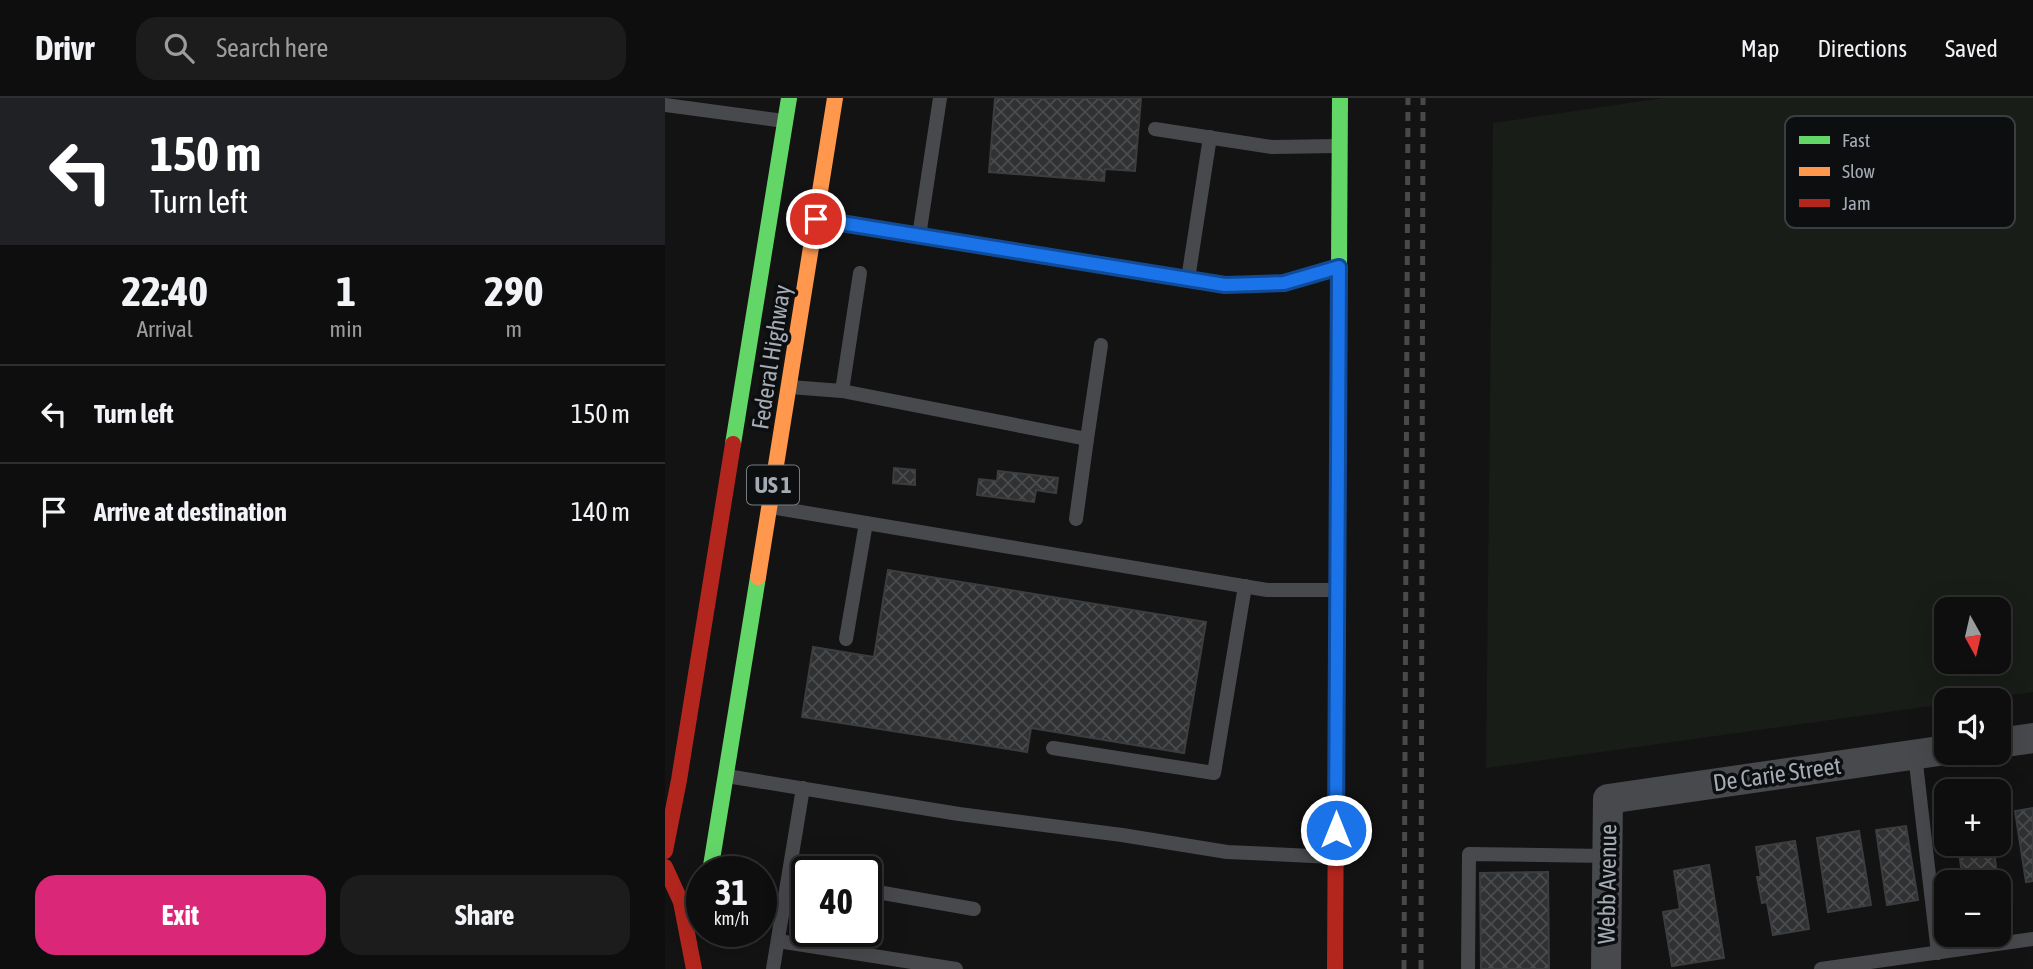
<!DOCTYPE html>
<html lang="en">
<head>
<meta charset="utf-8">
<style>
	:root { --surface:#0e0e0e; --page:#1c1c1c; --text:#f1f3f6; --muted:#9b9c9e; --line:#2e2e2e; --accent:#db2777 }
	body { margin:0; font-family:"Asap Condensed",sans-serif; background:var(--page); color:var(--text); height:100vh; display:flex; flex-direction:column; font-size:26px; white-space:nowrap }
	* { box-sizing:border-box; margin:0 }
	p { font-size:23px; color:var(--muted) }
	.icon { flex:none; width:38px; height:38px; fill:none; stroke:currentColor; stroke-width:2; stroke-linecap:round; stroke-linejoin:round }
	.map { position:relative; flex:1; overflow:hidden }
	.side { display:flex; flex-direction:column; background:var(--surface); width:665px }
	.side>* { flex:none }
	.hud { background:#202124; color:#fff; overflow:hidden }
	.needle { width:46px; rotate:172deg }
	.tools { position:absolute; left:1269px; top:499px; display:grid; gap:14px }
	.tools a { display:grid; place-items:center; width:77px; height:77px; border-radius:14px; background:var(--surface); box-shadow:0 7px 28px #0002,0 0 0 2px var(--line); font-size:35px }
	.speed { position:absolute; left:21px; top:758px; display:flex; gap:14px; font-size:35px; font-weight:700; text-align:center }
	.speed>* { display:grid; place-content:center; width:91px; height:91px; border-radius:50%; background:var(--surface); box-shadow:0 7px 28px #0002,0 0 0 2px var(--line); line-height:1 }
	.speed small { font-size:18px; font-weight:400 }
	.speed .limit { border:4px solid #111; border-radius:10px; background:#fff; color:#111 }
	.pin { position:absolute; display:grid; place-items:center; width:60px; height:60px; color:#fff; margin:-30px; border:4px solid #fff; border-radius:50%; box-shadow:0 2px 7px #0007 }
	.me { position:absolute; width:77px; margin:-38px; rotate:0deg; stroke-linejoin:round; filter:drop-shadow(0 0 5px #0008) }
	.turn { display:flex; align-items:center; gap:24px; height:147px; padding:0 35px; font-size:32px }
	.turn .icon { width:91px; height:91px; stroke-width:2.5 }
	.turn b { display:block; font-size:49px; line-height:60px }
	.eta { display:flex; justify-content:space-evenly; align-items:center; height:119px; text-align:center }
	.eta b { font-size:42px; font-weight:700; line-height:49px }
	.button { display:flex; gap:14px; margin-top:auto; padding:14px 35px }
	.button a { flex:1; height:80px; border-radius:21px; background:var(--accent); color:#fff; font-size:28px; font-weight:700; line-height:80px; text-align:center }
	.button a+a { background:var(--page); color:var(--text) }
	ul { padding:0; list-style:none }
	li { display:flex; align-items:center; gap:21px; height:98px; padding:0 35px; border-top:2px solid var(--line) }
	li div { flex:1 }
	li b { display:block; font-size:26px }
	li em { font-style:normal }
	header { display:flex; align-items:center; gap:42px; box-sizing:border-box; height:98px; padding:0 35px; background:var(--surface); border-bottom:2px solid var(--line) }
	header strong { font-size:33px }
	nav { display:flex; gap:38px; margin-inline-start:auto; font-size:24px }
	.search { width:490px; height:63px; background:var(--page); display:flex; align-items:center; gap:18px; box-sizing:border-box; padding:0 24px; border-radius:21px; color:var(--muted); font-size:26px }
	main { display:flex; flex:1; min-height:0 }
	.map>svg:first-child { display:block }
</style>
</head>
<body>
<header>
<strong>Drivr</strong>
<div class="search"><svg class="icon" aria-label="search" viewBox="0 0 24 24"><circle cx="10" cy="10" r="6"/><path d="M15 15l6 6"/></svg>Search here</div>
<nav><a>Map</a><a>Directions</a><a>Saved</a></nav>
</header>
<main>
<section class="side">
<div class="hud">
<div class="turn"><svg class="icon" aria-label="left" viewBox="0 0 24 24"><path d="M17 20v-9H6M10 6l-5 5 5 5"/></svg><div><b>150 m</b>Turn left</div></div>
</div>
<div class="eta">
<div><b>22:40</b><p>Arrival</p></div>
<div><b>1</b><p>min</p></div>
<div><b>290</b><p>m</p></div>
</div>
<ul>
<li><svg class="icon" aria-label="left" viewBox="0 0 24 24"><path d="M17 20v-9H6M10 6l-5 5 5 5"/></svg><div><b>Turn left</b></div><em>150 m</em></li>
<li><svg class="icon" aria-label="arrive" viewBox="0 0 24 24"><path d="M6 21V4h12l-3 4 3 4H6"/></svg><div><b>Arrive at destination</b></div><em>140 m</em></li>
</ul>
<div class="button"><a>Exit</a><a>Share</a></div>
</section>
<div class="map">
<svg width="1368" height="871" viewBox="0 0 1368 871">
	<defs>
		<pattern id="building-cross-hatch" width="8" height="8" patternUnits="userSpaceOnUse" patternTransform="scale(1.75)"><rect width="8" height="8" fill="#303133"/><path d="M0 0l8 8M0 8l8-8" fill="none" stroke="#4b4c4e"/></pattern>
	</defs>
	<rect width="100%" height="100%" fill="#131313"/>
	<path fill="#181d18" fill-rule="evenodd" d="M 998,0 L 1368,0 L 1368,594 L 1312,602 L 1281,602 L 1281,606 L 821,670 L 828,25 ZM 1281,511 L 1334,511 L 1334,564 L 1281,564 Z"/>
	<g fill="url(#building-cross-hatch)" stroke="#3b3d3f" stroke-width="2">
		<polygon points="330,0 476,0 470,73 440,71 439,83 324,74"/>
		<polygon points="229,370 250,372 250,387 228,385"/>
		<polygon points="333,373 393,380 391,395 371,392 369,404 312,397 314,381 332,383"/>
		<polygon points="223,472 541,524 519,655 366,630 362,654 137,619 148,549 209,559"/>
		<polygon points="1368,710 1368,783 1361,784 1350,713"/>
		<polygon points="1241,728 1253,802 1222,807 1211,732"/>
		<polygon points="1194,733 1206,807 1163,814 1152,740"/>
		<polygon points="1130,743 1144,831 1108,837 1102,804 1097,805 1092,779 1096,779 1091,749"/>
		<polygon points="1293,746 1328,746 1333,784 1298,784"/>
		<polygon points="1044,767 1059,860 1007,868 998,814 1015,811 1009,773"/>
		<polygon points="883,774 884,871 816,871 815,775"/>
	</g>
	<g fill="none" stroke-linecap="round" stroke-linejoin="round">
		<g stroke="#47494c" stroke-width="14">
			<polyline points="0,7 119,23"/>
			<polyline points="490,31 607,49 673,48"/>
			<polyline points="152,121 560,186 619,185 671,170"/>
			<polyline points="254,138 275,0"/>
			<polyline points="523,181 545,39"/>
			<polyline points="125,289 177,293 422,341 411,421"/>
			<polyline points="177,293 195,175"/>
			<polyline points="422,341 436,247"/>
			<polyline points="106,409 602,492 670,492"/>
			<polyline points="181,541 201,425"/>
			<polyline points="388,650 549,675 580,488"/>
			<polyline points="1250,657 1273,855"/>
			<polyline points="62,678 294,716 457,737 562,754 669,759"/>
			<polyline points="124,779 142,782"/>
			<polyline points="201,792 309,811"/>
			<polyline points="113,843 291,871"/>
			<polyline points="108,871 138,690"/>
			<polyline points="803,871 804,756 942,758"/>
			<polyline points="1156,871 1368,841"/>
		</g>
		<g stroke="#47494c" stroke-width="30">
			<polyline points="1334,645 1368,640"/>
			<polyline points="941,871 943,701 1281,652"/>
		</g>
		<g stroke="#63d668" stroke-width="16">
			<polyline points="68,346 124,0"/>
			<polyline points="672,508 675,0"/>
			<polyline points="45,774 93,479"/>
		</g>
		<polyline stroke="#ff974d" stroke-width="16" points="93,479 170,0"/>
		<g stroke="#b3261e" stroke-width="16">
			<polyline points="0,753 14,682 68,346"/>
			<polyline points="0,769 16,804 29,871"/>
			<polyline points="670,871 672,508"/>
		</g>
		<g stroke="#47494b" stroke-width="5" stroke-dasharray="9 7" stroke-linecap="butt">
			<polyline points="739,871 743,0"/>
			<polyline points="756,871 758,0"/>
		</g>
	</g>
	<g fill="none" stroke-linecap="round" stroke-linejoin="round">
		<defs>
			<polyline id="route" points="151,121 560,187 619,185 674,169 671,732"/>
		</defs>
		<use href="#route" stroke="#114b97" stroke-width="18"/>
		<use href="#route" stroke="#1a73e8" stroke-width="12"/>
	</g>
	<g text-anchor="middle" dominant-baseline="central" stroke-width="7" stroke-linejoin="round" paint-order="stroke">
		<rect fill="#0d0e0f" stroke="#777c83" stroke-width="2" x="82" y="367.5" width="52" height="39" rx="5"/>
		<g font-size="23" font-weight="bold" fill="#a4abb5">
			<text x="108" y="387">US 1</text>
		</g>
		<g font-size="24" fill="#a4abb5" stroke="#0d0e0f">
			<text transform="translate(106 259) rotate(-81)">Federal Highway</text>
			<text transform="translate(1112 676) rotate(-8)">De Carie Street</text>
			<text transform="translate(942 786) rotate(-89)">Webb Avenue</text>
		</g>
	</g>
	<rect x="1120" y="18" width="230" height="112" rx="10" fill="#0d0e0f" stroke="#3a3d41" stroke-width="2"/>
	<rect x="1134" y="38" width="31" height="8" fill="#63d668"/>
	<rect x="1134" y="69" width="31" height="9" fill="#ff974d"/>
	<rect x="1134" y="101" width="31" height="8" fill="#b3261e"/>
	<g font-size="19" fill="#a4abb5">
		<text x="1177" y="49">Fast</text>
		<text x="1177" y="80">Slow</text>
		<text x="1177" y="112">Jam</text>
	</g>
</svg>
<div class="tools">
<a><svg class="needle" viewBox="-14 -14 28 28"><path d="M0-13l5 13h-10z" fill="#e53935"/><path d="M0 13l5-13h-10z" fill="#9b9c9e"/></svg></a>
<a><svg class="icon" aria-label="sound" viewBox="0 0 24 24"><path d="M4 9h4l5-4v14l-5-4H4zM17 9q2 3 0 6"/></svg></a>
<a>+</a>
<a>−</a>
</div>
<div class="speed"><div>31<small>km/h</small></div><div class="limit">40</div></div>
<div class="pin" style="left:151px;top:121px;background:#d93025"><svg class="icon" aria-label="arrive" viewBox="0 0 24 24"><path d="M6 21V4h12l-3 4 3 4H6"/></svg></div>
<svg class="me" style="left:671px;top:732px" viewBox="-20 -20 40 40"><circle r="17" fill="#1a73e8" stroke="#fff" stroke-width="3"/><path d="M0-11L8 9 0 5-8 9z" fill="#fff"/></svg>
</div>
</main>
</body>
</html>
